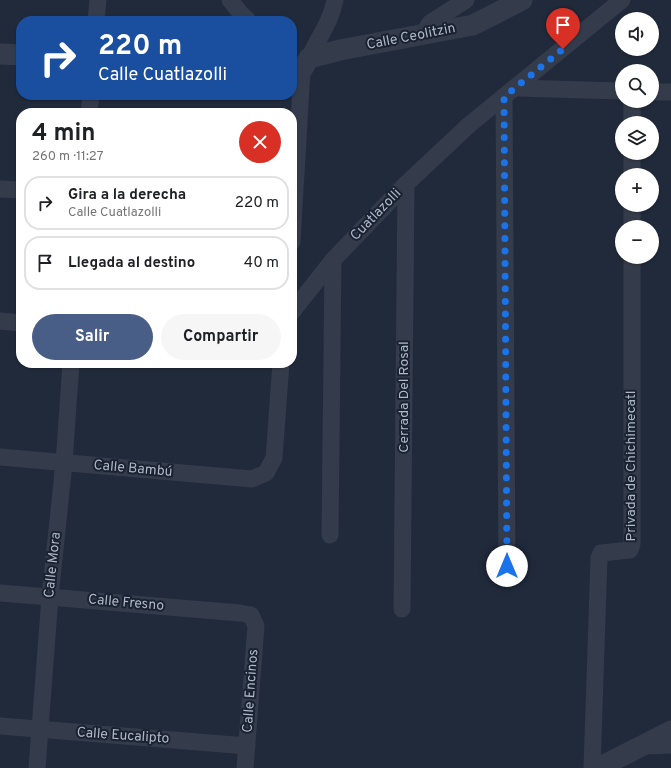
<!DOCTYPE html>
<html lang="es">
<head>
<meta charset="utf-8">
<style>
	:root { --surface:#fff; --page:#f6f6f6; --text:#202124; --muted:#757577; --line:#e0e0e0; --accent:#495e87 }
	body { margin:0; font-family:Overpass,sans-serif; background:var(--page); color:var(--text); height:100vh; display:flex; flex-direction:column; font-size:15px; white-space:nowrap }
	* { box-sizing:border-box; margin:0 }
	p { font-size:13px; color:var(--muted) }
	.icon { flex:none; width:22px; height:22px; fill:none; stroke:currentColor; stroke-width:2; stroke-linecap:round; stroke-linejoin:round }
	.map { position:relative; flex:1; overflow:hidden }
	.drawer { position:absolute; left:16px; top:108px; width:281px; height:260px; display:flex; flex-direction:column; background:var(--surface); border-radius:16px; box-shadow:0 1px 3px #0004 }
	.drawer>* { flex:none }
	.guide { position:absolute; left:16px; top:16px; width:281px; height:84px; border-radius:16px; box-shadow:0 1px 3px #0004; background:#1a4fa0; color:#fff; overflow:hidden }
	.controls { position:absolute; left:615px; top:12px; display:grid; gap:8px }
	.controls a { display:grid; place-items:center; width:44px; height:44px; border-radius:50%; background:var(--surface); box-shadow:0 1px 3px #0004; font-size:20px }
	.pin { position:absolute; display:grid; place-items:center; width:34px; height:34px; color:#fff; margin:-41px -17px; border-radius:50% 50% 50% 0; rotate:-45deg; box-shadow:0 0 4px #0007 }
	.pin .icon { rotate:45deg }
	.me { position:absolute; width:44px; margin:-22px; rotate:0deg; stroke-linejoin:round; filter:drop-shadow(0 0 3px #0008) }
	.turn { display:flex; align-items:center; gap:14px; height:84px; padding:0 16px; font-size:18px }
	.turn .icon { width:52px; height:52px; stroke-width:2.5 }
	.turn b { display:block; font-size:28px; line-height:34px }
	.round { display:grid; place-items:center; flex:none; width:42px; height:42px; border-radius:21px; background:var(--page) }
	.headline { display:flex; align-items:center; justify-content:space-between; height:68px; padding:0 16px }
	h1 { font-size:24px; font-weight:700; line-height:30px }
	.button { display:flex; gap:8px; margin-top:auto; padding:8px 16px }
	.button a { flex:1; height:46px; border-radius:24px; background:var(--accent); color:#fff; font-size:16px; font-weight:700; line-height:46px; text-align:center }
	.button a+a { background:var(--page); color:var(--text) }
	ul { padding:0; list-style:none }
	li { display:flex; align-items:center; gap:12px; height:54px; margin:0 8px 6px; padding:0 8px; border:2px solid var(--line); border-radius:16px }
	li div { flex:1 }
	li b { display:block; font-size:15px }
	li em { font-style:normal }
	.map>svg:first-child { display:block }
</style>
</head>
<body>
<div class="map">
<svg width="671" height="768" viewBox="0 0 671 768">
	<rect width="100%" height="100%" fill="#202a3b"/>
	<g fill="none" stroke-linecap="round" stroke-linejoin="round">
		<g stroke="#343c4b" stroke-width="17">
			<polyline points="230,0 241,14 247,19"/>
			<polyline points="96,21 98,0"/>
			<polyline points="423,34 430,23 466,0"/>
			<path d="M 309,58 C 318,38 331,22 335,0"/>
			<polyline points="516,88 622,91"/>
			<polyline points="652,92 671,92"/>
			<polyline points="504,97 507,566"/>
			<polyline points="89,113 91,95"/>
			<polyline points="632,123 632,101"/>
			<polyline points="632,175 632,153"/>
			<polyline points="0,189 21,190"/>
			<polyline points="632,227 632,205"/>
			<polyline points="292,242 302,70"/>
			<polyline points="292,312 333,260 406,184 469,125 622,0"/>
			<polyline points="0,321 21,323"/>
			<polyline points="0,457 252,479 266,473 274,458 281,363"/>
			<polyline points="330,535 333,260"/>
			<polyline points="0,593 240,613 251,615 256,626 245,768"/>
			<polyline points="402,609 406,184"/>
			<polyline points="0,726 247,746"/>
			<polyline points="644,746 671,745"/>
			<polyline points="37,768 50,597 64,463 71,363"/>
			<polyline points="592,768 599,558 601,553 630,550 632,544 632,257"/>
		</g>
		<g stroke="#343c4b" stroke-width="21">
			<polyline points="0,54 21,55"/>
			<polyline points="292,70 302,70 309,58 340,50 473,25 522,0"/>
			<polyline points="598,768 671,731"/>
		</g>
	</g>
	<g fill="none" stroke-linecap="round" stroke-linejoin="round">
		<polyline stroke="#1a73e8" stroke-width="7" stroke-dasharray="0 12.6" points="507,566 504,97 563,49"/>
	</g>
	<g text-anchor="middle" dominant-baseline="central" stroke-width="4" stroke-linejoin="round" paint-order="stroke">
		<g font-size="14" fill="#afb7c8" stroke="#192230">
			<text transform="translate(411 37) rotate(-11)">Calle Ceolitzin</text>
			<text transform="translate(376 215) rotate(-46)">Cuatlazolli</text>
			<text transform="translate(404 397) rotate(-90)">Cerrada Del Rosal</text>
			<text transform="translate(631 466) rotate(-90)">Privada de Chichimecatl</text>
			<text transform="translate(133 469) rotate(5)">Calle Bambú</text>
			<text transform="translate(53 565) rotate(-84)">Calle Mora</text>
			<text transform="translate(126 603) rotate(5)">Calle Fresno</text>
			<text transform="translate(251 691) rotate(-86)">Calle Encinos</text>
			<text transform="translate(123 736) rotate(4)">Calle Eucalipto</text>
		</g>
	</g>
</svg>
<div class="controls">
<a><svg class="icon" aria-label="sound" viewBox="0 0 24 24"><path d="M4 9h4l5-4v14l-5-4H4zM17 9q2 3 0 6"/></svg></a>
<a><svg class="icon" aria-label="search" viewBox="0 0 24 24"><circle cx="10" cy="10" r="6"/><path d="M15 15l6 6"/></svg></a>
<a><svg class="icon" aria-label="layers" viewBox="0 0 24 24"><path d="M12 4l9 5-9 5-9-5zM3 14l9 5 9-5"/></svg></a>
<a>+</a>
<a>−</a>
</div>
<div class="pin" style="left:563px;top:49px;background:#d93025"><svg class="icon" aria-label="arrive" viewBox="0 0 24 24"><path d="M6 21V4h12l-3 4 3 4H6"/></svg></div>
<svg class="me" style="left:507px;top:566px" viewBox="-20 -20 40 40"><circle r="19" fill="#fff"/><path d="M0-13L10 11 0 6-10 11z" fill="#1a73e8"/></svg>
<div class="guide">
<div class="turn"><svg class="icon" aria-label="right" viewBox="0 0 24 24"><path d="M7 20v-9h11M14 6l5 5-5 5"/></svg><div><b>220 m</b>Calle Cuatlazolli</div></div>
</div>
<section class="drawer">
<div class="headline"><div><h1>4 min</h1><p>260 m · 11:27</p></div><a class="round" style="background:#d93025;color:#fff"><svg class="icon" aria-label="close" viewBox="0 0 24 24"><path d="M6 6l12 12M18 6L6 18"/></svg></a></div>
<ul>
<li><svg class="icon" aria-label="right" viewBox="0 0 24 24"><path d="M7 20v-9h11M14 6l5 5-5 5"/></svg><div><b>Gira a la derecha</b><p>Calle Cuatlazolli</p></div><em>220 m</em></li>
<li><svg class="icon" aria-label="arrive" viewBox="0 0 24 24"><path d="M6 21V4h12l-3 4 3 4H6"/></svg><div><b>Llegada al destino</b></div><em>40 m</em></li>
</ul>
<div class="button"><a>Salir</a><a>Compartir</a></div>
</section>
</div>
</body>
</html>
